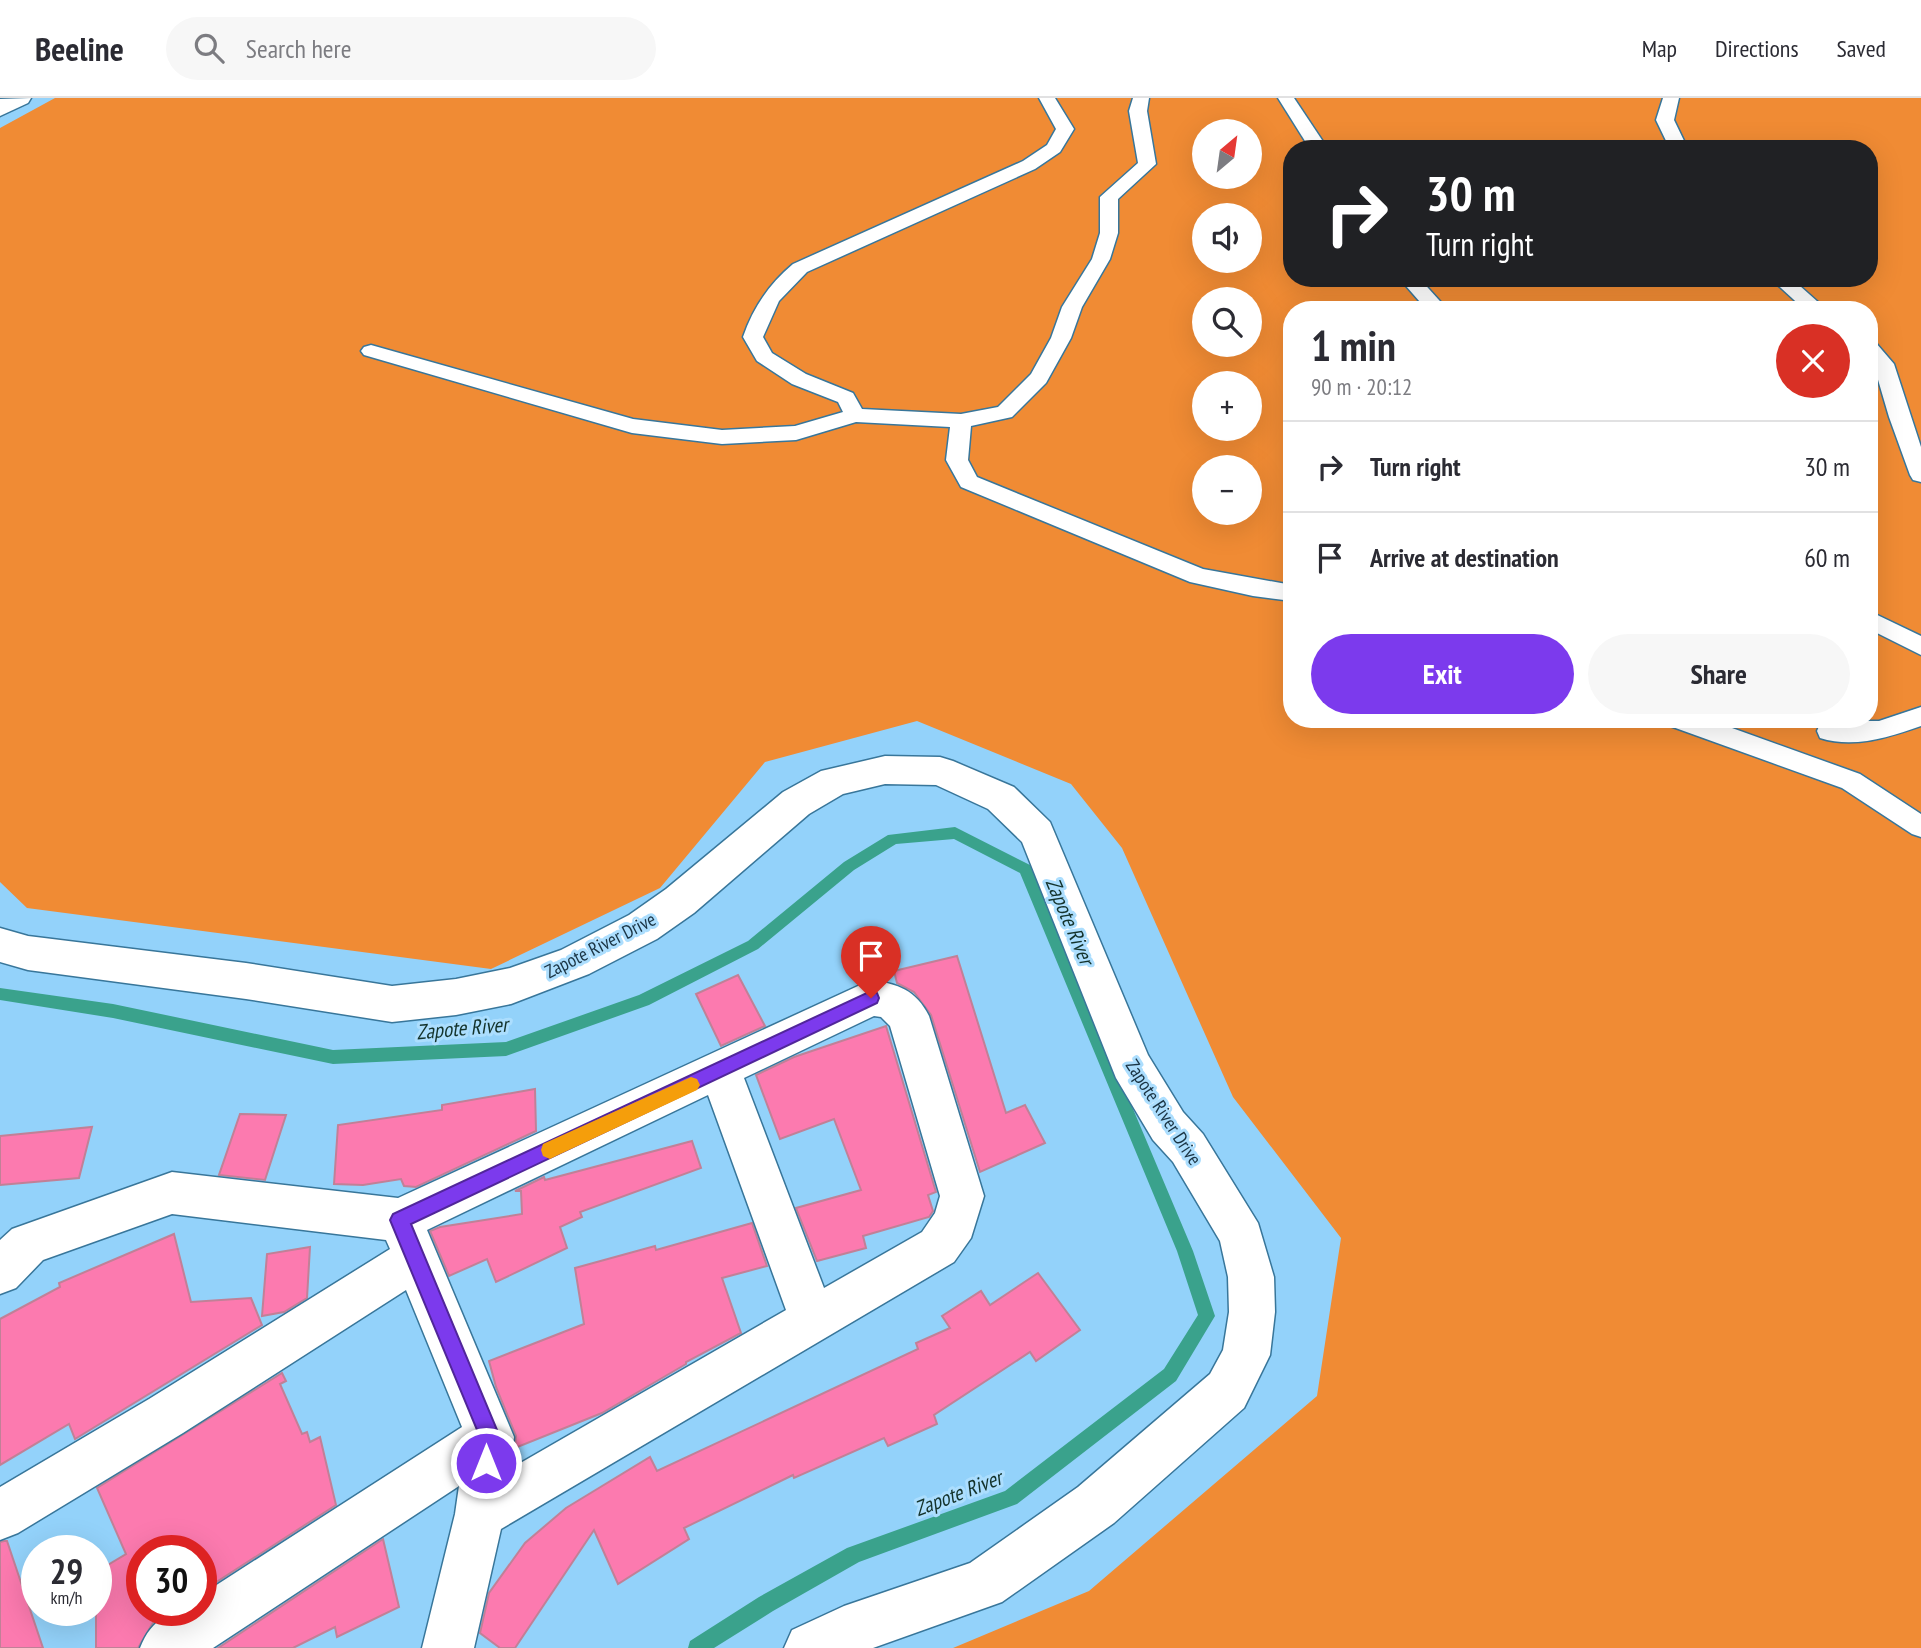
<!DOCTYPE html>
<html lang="en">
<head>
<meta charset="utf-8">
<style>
	:root { --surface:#fff; --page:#f7f7f7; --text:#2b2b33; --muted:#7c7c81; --line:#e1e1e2; --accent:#7c3aed }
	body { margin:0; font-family:"PT Sans Narrow",sans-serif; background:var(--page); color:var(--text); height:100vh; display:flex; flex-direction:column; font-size:26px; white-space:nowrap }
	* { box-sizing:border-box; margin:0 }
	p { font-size:23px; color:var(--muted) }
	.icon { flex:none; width:38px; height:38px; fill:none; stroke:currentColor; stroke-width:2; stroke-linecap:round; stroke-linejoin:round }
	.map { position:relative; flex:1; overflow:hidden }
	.panel { position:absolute; left:1283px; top:203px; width:595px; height:427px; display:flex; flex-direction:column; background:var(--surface); border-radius:28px; box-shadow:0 7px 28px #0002 }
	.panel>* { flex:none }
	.guide { position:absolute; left:1283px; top:42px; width:595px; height:147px; border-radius:28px; box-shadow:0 7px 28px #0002; background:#202124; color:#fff; overflow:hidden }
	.needle { width:46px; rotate:29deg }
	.fabs { position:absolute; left:1192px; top:21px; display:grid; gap:14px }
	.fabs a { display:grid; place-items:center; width:70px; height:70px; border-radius:50%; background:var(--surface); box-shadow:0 7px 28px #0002; font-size:35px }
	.speed { position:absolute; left:21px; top:1437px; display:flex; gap:14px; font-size:35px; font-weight:700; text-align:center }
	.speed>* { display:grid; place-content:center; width:91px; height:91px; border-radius:50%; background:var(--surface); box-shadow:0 7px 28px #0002; line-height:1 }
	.speed small { font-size:18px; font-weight:400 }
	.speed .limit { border:10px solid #d22; background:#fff; color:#111 }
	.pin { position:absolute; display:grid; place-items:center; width:60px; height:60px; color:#fff; margin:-72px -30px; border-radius:50% 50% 50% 0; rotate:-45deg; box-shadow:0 0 7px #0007 }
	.pin .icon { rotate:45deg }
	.me { position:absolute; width:77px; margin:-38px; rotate:0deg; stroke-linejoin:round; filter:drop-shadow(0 0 5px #0008) }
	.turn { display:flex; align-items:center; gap:24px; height:147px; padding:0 28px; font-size:32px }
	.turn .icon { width:91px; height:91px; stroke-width:2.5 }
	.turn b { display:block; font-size:49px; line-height:60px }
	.round { display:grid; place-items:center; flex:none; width:74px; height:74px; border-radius:37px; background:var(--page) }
	.summary { display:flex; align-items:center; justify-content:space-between; height:119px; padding:0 28px }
	h1 { font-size:42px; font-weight:600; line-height:52px }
	.button { display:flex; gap:14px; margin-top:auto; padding:14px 28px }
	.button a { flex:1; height:80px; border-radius:42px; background:var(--accent); color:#fff; font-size:28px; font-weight:600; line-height:80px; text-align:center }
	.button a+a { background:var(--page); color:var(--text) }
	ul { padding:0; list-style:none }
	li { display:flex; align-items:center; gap:21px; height:91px; padding:0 28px; border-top:2px solid var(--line) }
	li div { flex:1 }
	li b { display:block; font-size:26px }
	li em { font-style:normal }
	header { display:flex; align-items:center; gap:42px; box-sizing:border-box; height:98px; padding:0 35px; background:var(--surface); border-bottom:2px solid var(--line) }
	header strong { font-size:33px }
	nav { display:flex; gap:38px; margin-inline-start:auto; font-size:24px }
	.search { width:490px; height:63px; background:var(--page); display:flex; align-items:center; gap:18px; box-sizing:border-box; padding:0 24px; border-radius:38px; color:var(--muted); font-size:26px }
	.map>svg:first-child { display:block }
</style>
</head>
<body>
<header>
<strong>Beeline</strong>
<div class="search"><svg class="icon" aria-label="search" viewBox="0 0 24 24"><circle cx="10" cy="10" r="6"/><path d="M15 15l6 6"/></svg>Search here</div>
<nav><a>Map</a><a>Directions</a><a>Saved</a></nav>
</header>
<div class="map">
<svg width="1921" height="1550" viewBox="0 0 1921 1550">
	<rect width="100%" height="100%" fill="#93d2fa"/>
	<path fill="#f08b34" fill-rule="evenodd" d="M 55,0 L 1921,0 L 1921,1550 L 953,1550 L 1089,1493 L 1317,1298 L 1341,1140 L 1233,999 L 1122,750 L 1071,686 L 917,623 L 765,664 L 660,790 L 491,871 L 27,810 L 0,784 L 0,30 ZM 1204,33 L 1250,33 L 1250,79 L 1204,79 ZM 1292,51 L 1869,51 L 1869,180 L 1292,180 ZM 1204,117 L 1250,117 L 1250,163 L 1204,163 ZM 1204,201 L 1250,201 L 1250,247 L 1204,247 ZM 1292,212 L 1869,212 L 1869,621 L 1292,621 ZM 1204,285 L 1250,285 L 1250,331 L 1204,331 ZM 1204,369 L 1250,369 L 1250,415 L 1204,415 Z"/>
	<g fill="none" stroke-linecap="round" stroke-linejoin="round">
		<polygon fill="#3aa28c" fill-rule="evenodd" points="955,729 1030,767 1193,1153 1215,1218 1176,1283 1017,1406 859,1464 773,1513 714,1550 688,1550 690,1543 759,1499 847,1450 1005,1393 1164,1271 1198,1217 1177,1153 1020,775 954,741 896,746 854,772 758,851 649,907 506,958 333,966 113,920 0,902 0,890 113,906 333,952 506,944 639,897 748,843 844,764 888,737"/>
	</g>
	<g fill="#fc7aaf" stroke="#c18097" stroke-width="2">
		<polygon points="957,858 1006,1015 1025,1007 1045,1045 980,1074 931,917 914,894 897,885 894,873"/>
		<polygon points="738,877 765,928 721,948 696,896"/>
		<polygon points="886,928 936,1094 928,1097 933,1113 929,1119 863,1138 866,1150 817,1163 796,1110 861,1092 834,1021 780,1041 756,977 794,959"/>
		<polygon points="535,991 536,1033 416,1089 404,1088 401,1081 363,1087 334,1086 338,1027 442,1012 442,1007"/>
		<polygon points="240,1016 286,1017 265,1082 219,1077"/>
		<polygon points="92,1029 79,1080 0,1087 0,1038"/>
		<polygon points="692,1043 701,1070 580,1114 582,1119 560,1129 567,1150 496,1184 487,1161 449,1178 430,1133 440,1129 522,1116 521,1093 515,1093 544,1079 545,1082"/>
		<polygon points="752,1125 767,1168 722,1180 741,1235 686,1264 686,1266 602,1315 515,1350 516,1338 496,1289 489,1263 584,1226 575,1170 655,1148 656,1152"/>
		<polygon points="174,1136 191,1204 251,1200 262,1227 75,1341 69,1326 0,1367 0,1221 60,1189 59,1185"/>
		<polygon points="310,1149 307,1200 284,1214 262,1218 267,1156"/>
		<polygon points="1038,1175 1080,1232 1036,1263 1030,1254 934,1317 937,1326 888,1348 884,1340 794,1380 793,1377 684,1430 689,1441 618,1486 594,1432 515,1550 500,1550 480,1535 489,1495 525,1445 566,1410 650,1359 657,1373 918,1251 916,1245 950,1230 942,1218 981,1193 990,1207"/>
		<polygon points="282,1275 286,1283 280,1286 302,1336 307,1334 310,1344 320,1339 336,1407 201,1494 201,1452 142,1452 142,1512 176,1512 154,1523 138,1550 96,1550 96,1474 126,1456 97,1390"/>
		<polygon points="383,1441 399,1509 337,1539 335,1529 293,1550 218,1550"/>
		<polygon points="4,1443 7,1443 43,1550 0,1550 0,1444"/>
	</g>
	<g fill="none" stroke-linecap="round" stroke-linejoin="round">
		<defs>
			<g id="lane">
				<path d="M 1039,0 L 1055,0 L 1074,31 L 1060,54 L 1035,71 L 807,174 L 779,203 L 763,239 L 772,255 L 806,276 L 853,295 L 862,311 L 961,316 L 998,309 L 1031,276 L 1051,240 L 1062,209 L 1092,161 L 1100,135 L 1100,99 L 1138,65 L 1129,13 L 1133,0 L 1149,0 L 1147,13 L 1156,66 L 1118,101 L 1118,135 L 1110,161 L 1082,209 L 1071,240 L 1046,285 L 1012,319 L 971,328 L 968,362 L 977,379 L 1203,471 L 1292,487 L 1292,503 L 1253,498 L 1190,484 L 961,389 L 946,362 L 950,329 L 856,324 L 796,342 L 722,346 L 632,335 L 364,257 L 361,253 L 364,249 L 371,247 L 633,321 L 722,332 L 795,328 L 843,314 L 838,304 L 792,286 L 757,263 L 743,239 C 753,210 769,186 793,166 L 1023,63 L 1047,47 L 1056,31 Z"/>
				<polygon points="1278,0 1294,0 1328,51 1310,51"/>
				<polygon points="1663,0 1679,0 1674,22 1688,51 1670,51 1656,22"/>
				<polygon points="1399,180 1419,180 1448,212 1427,212"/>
				<polygon points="1770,180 1791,180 1827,212 1805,212"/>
				<polygon points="1869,243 1876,245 1894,266 1921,349 1921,384 1913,382 1910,377 1889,319 1874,268 1869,261"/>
				<polygon points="1869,513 1921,538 1921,557 1869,531"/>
				<path d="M 1921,609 L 1921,628 C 1889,639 1854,651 1820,640 L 1817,633 L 1820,626 L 1829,623 L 1879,623 Z"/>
				<polygon points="1667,621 1707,621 1860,676 1921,716 1921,739 1912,736 1842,690 1670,628"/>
			</g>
			<path id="street" d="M 871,882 C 898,886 916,892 929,918 L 984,1098 L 971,1140 L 954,1164 L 501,1431 L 474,1550 L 422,1550 L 455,1416 L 459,1388 L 213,1550 L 140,1550 C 152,1520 170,1512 201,1512 L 201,1497 L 462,1329 L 406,1192 L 183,1335 L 18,1435 L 0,1442 L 0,1389 L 149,1301 L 390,1151 L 386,1142 L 172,1116 L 43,1162 L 16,1190 L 0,1196 L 0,1142 L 12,1131 L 172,1074 L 398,1100 ZM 874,918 L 881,919 L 890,928 L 940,1098 L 935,1115 L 922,1134 L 824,1190 L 744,980 ZM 708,997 L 786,1212 L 510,1371 L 514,1339 L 427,1132 Z"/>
			<g id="secondary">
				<polygon points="31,0 28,5 0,18 0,1"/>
				<polygon points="885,658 940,659 953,663 1014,689 1050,724 1148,957 1183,1014 1203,1036 1258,1125 1274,1179 1275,1214 1270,1257 1244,1310 1114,1425 1002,1504 873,1550 784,1550 792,1532 844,1508 970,1465 1078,1389 1210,1276 1223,1252 1229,1214 1228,1179 1220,1143 1173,1064 1153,1042 1116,980 1022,744 988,711 936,687 885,686 843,696 809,716 694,815 657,841 589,876 511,906 456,917 392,924 246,901 28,872 0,864 0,830 28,838 246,865 392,888 456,881 510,870 561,852 629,817 666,791 783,694 821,673"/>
			</g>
		</defs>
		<use href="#lane" stroke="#38769a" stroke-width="3"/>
		<use href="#street" stroke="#38769a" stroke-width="3"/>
		<use href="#secondary" stroke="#38769a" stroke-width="3"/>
		<use href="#lane" fill="#fff" fill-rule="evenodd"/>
		<use href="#street" fill="#fff" fill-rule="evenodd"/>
		<use href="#secondary" fill="#fff" fill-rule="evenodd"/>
	</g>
	<polygon fill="#7c3aed" stroke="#51269a" stroke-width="2" points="871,893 877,895 879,900 877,905 411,1126 500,1339 494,1372 486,1375 479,1372 476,1365 480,1339 390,1122 393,1116"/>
	<polygon fill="#f59e0b" points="691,979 697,981 700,987 697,992 556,1058 550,1061 543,1058 541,1052 543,1046"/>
	<g text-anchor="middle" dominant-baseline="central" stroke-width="6" stroke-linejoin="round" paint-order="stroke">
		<g font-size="19" fill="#1a3444" stroke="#acdefe">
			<text transform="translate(600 847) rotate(-27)">Zapote River Drive</text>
			<text transform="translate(1164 1014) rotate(57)">Zapote River Drive</text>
		</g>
		<g font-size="21" font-style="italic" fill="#13322b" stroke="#acdefe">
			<text transform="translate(1070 823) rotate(67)">Zapote River</text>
			<text transform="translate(462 930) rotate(-5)">Zapote River</text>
			<text transform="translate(958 1395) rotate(-21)">Zapote River</text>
		</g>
	</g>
</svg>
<div class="fabs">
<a><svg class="needle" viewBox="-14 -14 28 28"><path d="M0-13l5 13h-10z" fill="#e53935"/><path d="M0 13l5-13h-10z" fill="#7c7c81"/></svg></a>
<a><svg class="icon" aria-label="sound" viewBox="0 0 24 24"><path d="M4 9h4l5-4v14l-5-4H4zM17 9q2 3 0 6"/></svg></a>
<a><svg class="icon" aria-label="search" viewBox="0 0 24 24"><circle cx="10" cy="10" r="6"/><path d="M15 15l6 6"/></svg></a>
<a>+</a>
<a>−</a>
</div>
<div class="speed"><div>29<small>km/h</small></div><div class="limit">30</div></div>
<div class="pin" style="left:871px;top:900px;background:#d93025"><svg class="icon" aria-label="arrive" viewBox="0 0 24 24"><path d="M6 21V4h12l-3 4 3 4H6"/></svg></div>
<svg class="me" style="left:486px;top:1365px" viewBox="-20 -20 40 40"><circle r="17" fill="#7c3aed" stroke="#fff" stroke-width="3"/><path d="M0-11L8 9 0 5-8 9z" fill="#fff"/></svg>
<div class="guide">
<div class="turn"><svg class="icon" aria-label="right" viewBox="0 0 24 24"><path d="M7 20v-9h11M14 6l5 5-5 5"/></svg><div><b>30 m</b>Turn right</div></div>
</div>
<section class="panel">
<div class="summary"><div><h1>1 min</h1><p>90 m · 20:12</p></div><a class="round" style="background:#d93025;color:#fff"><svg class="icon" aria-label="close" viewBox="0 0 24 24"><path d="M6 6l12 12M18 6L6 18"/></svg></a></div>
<ul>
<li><svg class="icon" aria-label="right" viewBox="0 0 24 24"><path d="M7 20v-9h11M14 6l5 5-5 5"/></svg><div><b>Turn right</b></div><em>30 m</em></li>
<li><svg class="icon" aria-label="arrive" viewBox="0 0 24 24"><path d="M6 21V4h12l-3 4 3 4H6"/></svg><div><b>Arrive at destination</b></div><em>60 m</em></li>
</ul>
<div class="button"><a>Exit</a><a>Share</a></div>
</section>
</div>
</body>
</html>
